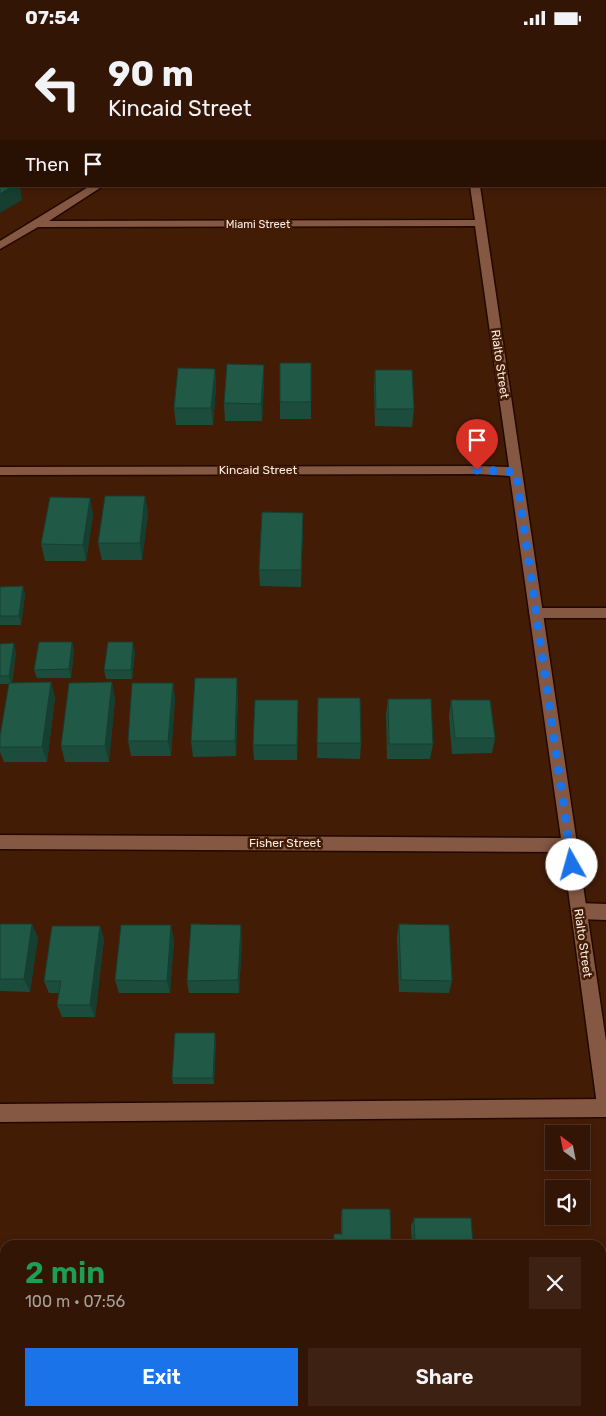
<!DOCTYPE html>
<html lang="en">
<head>
<meta charset="utf-8">
<style>
	:root { --surface:#321504; --page:#3d2213; --text:#f1f3f6; --muted:#a89f9a; --line:#4d3426; --accent:#1a73e8 }
	body { margin:0; font-family:Rubik,sans-serif; background:var(--page); color:var(--text); height:100vh; display:flex; flex-direction:column; font-size:19px; white-space:nowrap }
	* { box-sizing:border-box; margin:0 }
	p { font-size:16px; color:var(--muted) }
	.icon { flex:none; width:28px; height:28px; fill:none; stroke:currentColor; stroke-width:2; stroke-linecap:round; stroke-linejoin:round }
	.map { position:relative; flex:1; overflow:hidden }
	.panel { position:absolute; left:0px; top:1205px; width:606px; height:176px; display:flex; flex-direction:column; background:var(--surface); border-radius:15px 15px 0 0; box-shadow:0 2px 8px #0003,0 0 0 1px var(--line) }
	.panel>* { flex:none }
	.banner { position:absolute; left:0px; top:0px; width:606px; height:152px; box-shadow:0 2px 8px #0003,0 0 0 1px var(--line); background:#321504; color:var(--text); overflow:hidden }
	.needle { width:32px; rotate:328deg }
	.fabs { position:absolute; left:545px; top:1090px; display:grid; gap:10px }
	.fabs a { display:grid; place-items:center; width:45px; height:45px; border-radius:0px; background:var(--surface); box-shadow:0 2px 8px #0003,0 0 0 1px var(--line); font-size:25px }
	.pin { position:absolute; display:grid; place-items:center; width:42px; height:42px; color:#fff; margin:-51px -21px; border-radius:50% 50% 50% 0; rotate:-45deg; box-shadow:0 0 5px #0007 }
	.pin .icon { rotate:45deg }
	.me { position:absolute; width:55px; margin:-28px; rotate:353deg; stroke-linejoin:round; filter:drop-shadow(0 0 4px #0008) }
	.turn { display:flex; align-items:center; gap:18px; height:105px; padding:0 25px; font-size:22px }
	.turn .icon { width:65px; height:65px; stroke-width:2.5 }
	.turn b { display:block; font-size:35px; line-height:42px }
	.then { display:flex; align-items:center; height:48px; padding:0 25px; background:#0003; gap:10px; font-size:19px }
	.round { display:grid; place-items:center; flex:none; width:52px; height:52px; border-radius:0px; background:var(--page) }
	.headline { display:flex; align-items:center; justify-content:space-between; height:85px; padding:0 25px }
	h1 { font-size:30px; font-weight:600; line-height:38px; color:#1e9e55 }
	.primary-button { display:flex; gap:10px; margin-top:auto; padding:10px 25px }
	.primary-button a { flex:1; height:58px; border-radius:0px; background:var(--accent); color:#fff; font-size:20px; font-weight:600; line-height:58px; text-align:center }
	.primary-button a+a { background:var(--page); color:var(--text) }
	.status { display:flex; justify-content:space-between; align-items:center; height:35px; padding:0 25px; background:var(--surface); direction:ltr }
	.status svg { height:14px; fill:currentColor }
	.map>svg:first-child { display:block }
</style>
</head>
<body>
<div class="status"><b>07:54</b><svg viewBox="0 0 49 12"><path d="M0 12V9h3v3zM5 12V6h3v6zM10 12V3h3v9zM15 12V0h3v12zM26 1h20v11H26zM47 4h2v5h-2z"/></svg></div>
<div class="map">
<svg width="606" height="1381" viewBox="0 0 606 1381">
	<rect width="100%" height="100%" fill="#431c06"/>
	<g fill="none" stroke-linecap="round" stroke-linejoin="round">
		<defs>
			<g id="lane">
				<polygon points="536,573 606,573 606,583 536,583 531,582 529,578 531,574"/>
				<polygon points="579,868 606,869 606,885 579,884 573,881 571,876 573,871"/>
				<polygon points="606,1064 606,1082 0,1087 0,1069"/>
			</g>
			<polygon id="street" points="90,151 103,151 49,186 475,185 470,151 480,151 606,1006 606,1079 600,1076 597,1070 563,817 0,814 0,800 561,803 510,441 477,439 0,440 0,432 477,431 509,432 475,191 38,192 0,214 0,206"/>
		</defs>
		<use href="#lane" stroke="#230800" stroke-width="3"/>
		<use href="#street" stroke="#230800" stroke-width="3"/>
		<use href="#lane" fill="#845842" fill-rule="evenodd"/>
		<use href="#street" fill="#845842" fill-rule="evenodd"/>
	</g>
	<g fill="#1c4d3c">
		<polygon points="521,0 606,0 606,150 605,150 605,1 521,1"/>
		<polygon points="0,94 1,94 1,124 0,121"/>
		<polygon points="311,328 311,384 280,384 280,367"/>
		<polygon points="215,334 216,351 213,390 176,390 174,373"/>
		<polygon points="375,335 414,374 412,392 375,391 374,352"/>
		<polygon points="264,347 262,386 225,386 224,368"/>
		<polygon points="145,461 148,478 142,525 102,525 98,508"/>
		<polygon points="90,463 93,480 86,526 45,526 41,509"/>
		<polygon points="303,495 301,552 260,551 259,535"/>
		<polygon points="23,551 25,560 21,590 0,590 0,552"/>
		<polygon points="72,607 74,615 71,643 37,643 34,635"/>
		<polygon points="0,609 16,617 12,648 51,647 55,663 47,727 4,727 0,717 0,701 9,649 0,649"/>
		<polygon points="135,616 132,644 106,644 104,635"/>
		<polygon points="173,648 175,664 171,721 131,721 128,706"/>
		<polygon points="238,658 236,721 193,722 191,706"/>
		<polygon points="115,663 109,727 65,727 61,711"/>
		<polygon points="318,663 361,708 360,724 317,723"/>
		<polygon points="388,664 433,709 430,724 387,724 386,679"/>
		<polygon points="451,665 495,703 492,718 452,719 449,681"/>
		<polygon points="298,681 297,725 254,725 253,710"/>
		<polygon points="0,889 38,902 30,957 0,956"/>
		<polygon points="399,889 452,946 449,958 399,957 397,902"/>
		<polygon points="100,891 104,904 95,982 62,982 57,970 59,958 49,958 44,946"/>
		<polygon points="242,903 239,958 189,958 187,946"/>
		<polygon points="174,904 170,958 119,958 115,945"/>
		<polygon points="216,1004 214,1049 173,1049 172,1043"/>
		<polygon points="342,1174 391,1210 333,1210 334,1199 341,1199 341,1182"/>
		<polygon points="414,1183 473,1210 412,1210 411,1191"/>
	</g>
	<g fill="#163e31">
		<polygon points="253,0 299,0 297,1 251,1"/>
		<polygon points="13,151 20,151 22,165 0,178 0,159"/>
		<polygon points="264,330 264,347 262,386 261,369"/>
		<polygon points="215,334 216,351 213,390 211,373"/>
		<polygon points="145,461 148,478 142,525 140,508"/>
		<polygon points="90,463 93,480 86,526 83,510"/>
		<polygon points="23,551 25,560 21,590 19,581"/>
		<polygon points="72,607 74,615 71,643 69,634"/>
		<polygon points="133,607 135,616 132,644 131,635"/>
		<polygon points="14,608 16,617 11,649 9,641"/>
		<polygon points="237,643 238,658 236,721 235,706"/>
		<polygon points="51,647 55,663 47,727 42,712"/>
		<polygon points="112,647 115,663 109,727 105,711"/>
		<polygon points="173,648 175,664 171,721 168,706"/>
		<polygon points="32,889 38,902 30,957 24,944"/>
		<polygon points="171,890 174,904 170,958 167,946"/>
		<polygon points="241,890 242,903 239,958 238,945"/>
		<polygon points="100,891 104,904 95,982 90,970"/>
		<polygon points="215,998 216,1004 214,1049 213,1043"/>
	</g>
	<g fill="#205946" stroke="#163e31">
		<polygon points="171,0 253,0 251,1 169,1"/>
		<polygon points="525,0 606,0 606,123 605,123 605,1 525,1"/>
		<polygon points="0,138 1,138 1,151 13,151 0,159"/>
		<rect x="280" y="328" width="31" height="39"/>
		<polygon points="227,329 264,330 261,369 224,368"/>
		<polygon points="178,333 215,334 211,373 174,373"/>
		<polygon points="375,335 412,335 414,374 376,374"/>
		<polygon points="105,461 145,461 140,508 98,508"/>
		<polygon points="50,462 90,463 83,510 41,509"/>
		<polygon points="262,477 303,478 301,535 259,535"/>
		<polygon points="23,551 19,581 0,581 0,552"/>
		<polygon points="39,607 72,607 69,634 34,635"/>
		<polygon points="108,607 133,607 131,635 104,635"/>
		<polygon points="14,608 9,641 0,641 0,609"/>
		<polygon points="195,643 237,643 235,706 191,706"/>
		<polygon points="51,647 42,712 0,712 0,701 9,648"/>
		<polygon points="112,647 105,711 61,711 69,648"/>
		<polygon points="132,648 173,648 168,706 128,706"/>
		<polygon points="318,663 360,663 361,708 317,708"/>
		<polygon points="388,664 431,664 433,709 389,709"/>
		<polygon points="255,665 298,665 297,710 253,710"/>
		<polygon points="451,665 490,665 495,703 455,703"/>
		<polygon points="0,889 32,889 24,944 0,944"/>
		<polygon points="191,889 241,890 238,945 187,946"/>
		<polygon points="399,889 449,890 452,946 401,945"/>
		<polygon points="121,890 171,890 167,946 115,945"/>
		<polygon points="52,891 100,891 90,970 57,970 61,946 44,946"/>
		<polygon points="175,998 215,998 213,1043 172,1043"/>
		<polygon points="342,1174 390,1174 391,1210 334,1210 334,1199 342,1199"/>
		<polygon points="414,1183 471,1183 473,1210 415,1210"/>
	</g>
	<g fill="none" stroke-linecap="round" stroke-linejoin="round">
		<polyline stroke="#1a73e8" stroke-width="9" stroke-dasharray="0 16.2" points="477,435 516,437 572,830"/>
	</g>
	<g text-anchor="middle" dominant-baseline="central" stroke-width="5" stroke-linejoin="round" paint-order="stroke">
		<g font-size="11" fill="#fcece4" stroke="#431c06">
			<text x="258" y="189">Miami Street</text>
		</g>
		<g font-size="12" fill="#fcece4" stroke="#431c06">
			<text transform="translate(500 329) rotate(82)">Rialto Street</text>
			<text x="258" y="435">Kincaid Street</text>
			<text x="285" y="808">Fisher Street</text>
			<text transform="translate(583 908) rotate(82)">Rialto Street</text>
		</g>
	</g>
</svg>
<div class="fabs">
<a><svg class="needle" viewBox="-14 -14 28 28"><path d="M0-13l5 13h-10z" fill="#e53935"/><path d="M0 13l5-13h-10z" fill="#a89f9a"/></svg></a>
<a><svg class="icon" aria-label="sound" viewBox="0 0 24 24"><path d="M4 9h4l5-4v14l-5-4H4zM17 9q2 3 0 6"/></svg></a>
</div>
<div class="pin" style="left:477px;top:435px;background:#d93025"><svg class="icon" aria-label="arrive" viewBox="0 0 24 24"><path d="M6 21V4h12l-3 4 3 4H6"/></svg></div>
<svg class="me" style="left:572px;top:830px" viewBox="-20 -20 40 40"><circle r="19" fill="#fff"/><path d="M0-13L10 11 0 6-10 11z" fill="#1a73e8"/></svg>
<div class="banner">
<div class="turn"><svg class="icon" aria-label="left" viewBox="0 0 24 24"><path d="M17 20v-9H6M10 6l-5 5 5 5"/></svg><div><b>90 m</b>Kincaid Street</div></div>
<div class="then">Then<svg class="icon" aria-label="arrive" viewBox="0 0 24 24"><path d="M6 21V4h12l-3 4 3 4H6"/></svg></div>
</div>
<section class="panel">
<div class="headline"><div><h1>2 min</h1><p>100 m · 07:56</p></div><a class="round"><svg class="icon" aria-label="close" viewBox="0 0 24 24"><path d="M6 6l12 12M18 6L6 18"/></svg></a></div>
<div class="primary-button"><a>Exit</a><a>Share</a></div>
</section>
</div>
</body>
</html>
